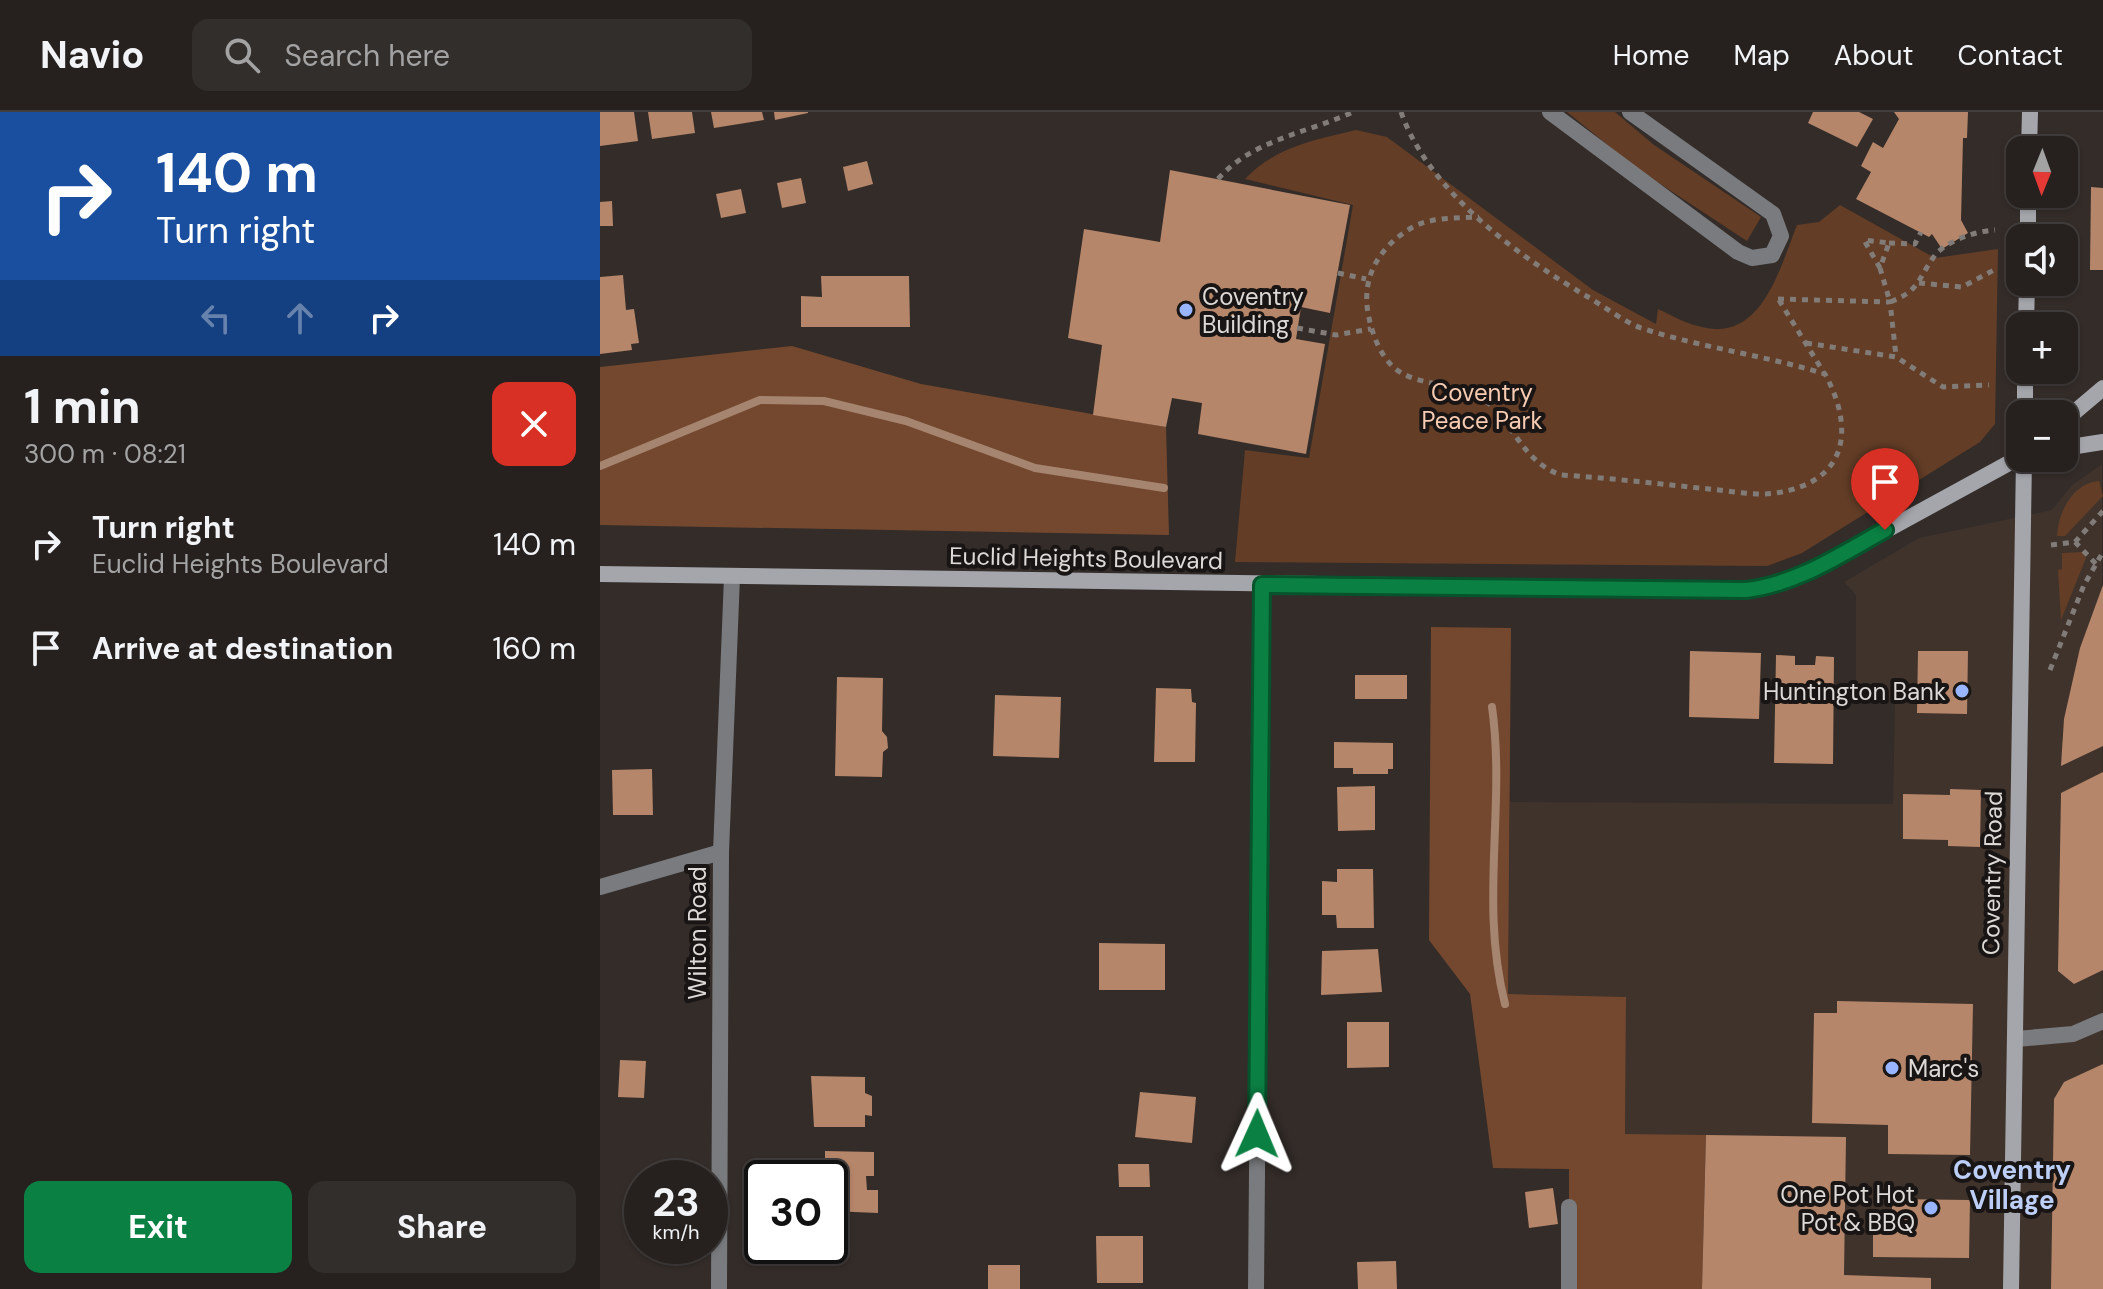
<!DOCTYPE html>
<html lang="en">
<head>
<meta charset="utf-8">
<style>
	:root { --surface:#26211f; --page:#322e2c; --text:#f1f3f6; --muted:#a4a3a4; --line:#423e3d; --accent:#0b8043 }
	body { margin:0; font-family:"DM Sans",sans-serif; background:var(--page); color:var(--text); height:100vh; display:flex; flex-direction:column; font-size:30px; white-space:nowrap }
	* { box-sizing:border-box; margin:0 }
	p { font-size:26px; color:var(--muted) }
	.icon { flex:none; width:44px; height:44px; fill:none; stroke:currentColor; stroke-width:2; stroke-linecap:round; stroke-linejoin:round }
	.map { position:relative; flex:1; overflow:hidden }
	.sheet { display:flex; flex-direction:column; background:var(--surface); width:600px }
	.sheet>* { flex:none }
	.hud { background:#1a4fa0; color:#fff; overflow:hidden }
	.needle { width:52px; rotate:181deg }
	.buttons { position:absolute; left:1406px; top:24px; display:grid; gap:16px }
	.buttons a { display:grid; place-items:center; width:72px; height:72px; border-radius:16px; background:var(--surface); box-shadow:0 2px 6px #0004,0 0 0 2px var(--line); font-size:40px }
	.speed { position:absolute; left:24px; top:1048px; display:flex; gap:16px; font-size:40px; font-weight:700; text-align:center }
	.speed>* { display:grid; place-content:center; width:104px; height:104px; border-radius:50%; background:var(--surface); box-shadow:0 2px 6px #0004,0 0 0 2px var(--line); line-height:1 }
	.speed small { font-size:20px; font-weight:400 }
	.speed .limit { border:4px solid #111; border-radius:12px; background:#fff; color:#111 }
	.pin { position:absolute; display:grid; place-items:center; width:68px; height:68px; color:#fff; margin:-82px -34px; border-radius:50% 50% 50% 0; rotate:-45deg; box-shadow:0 0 8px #0007 }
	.pin .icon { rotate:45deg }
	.me { position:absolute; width:88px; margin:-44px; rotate:1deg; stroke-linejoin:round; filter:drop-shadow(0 0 6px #0008) }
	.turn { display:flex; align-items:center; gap:28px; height:168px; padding:0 24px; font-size:36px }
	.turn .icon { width:104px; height:104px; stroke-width:2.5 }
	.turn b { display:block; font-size:56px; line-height:68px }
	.lanes { display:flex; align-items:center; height:76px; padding:0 24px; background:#0003; justify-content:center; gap:40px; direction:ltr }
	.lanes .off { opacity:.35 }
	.round { display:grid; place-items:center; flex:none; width:84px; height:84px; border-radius:16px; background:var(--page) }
	.headline { display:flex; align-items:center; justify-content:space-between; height:136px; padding:0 24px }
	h1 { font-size:48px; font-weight:700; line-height:60px }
	.action { display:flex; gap:16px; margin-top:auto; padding:16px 24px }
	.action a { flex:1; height:92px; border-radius:16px; background:var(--accent); color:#fff; font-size:32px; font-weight:700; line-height:92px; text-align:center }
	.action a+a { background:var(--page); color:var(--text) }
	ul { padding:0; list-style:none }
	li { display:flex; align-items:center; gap:24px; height:104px; padding:0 24px }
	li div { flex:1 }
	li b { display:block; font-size:30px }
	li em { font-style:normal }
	header { display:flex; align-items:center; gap:48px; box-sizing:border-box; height:112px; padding:0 40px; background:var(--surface); border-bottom:2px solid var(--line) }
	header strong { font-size:38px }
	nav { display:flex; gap:44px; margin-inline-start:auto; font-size:28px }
	.search { width:560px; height:72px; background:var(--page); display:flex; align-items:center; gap:20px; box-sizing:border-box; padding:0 28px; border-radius:16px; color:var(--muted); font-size:30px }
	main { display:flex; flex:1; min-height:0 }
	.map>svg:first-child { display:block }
</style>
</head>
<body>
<header>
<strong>Navio</strong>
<div class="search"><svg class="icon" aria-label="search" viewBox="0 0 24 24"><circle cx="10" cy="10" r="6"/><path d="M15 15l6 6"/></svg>Search here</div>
<nav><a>Home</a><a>Map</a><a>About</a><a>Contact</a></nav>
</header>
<main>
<section class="sheet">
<div class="hud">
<div class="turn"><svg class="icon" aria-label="right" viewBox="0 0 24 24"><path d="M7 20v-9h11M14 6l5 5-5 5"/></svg><div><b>140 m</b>Turn right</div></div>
<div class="lanes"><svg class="icon off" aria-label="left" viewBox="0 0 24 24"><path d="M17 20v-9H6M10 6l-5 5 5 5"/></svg><svg class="icon off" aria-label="ahead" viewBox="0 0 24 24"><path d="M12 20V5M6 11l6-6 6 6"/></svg><svg class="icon" aria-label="right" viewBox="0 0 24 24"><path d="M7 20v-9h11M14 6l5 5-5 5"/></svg></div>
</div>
<div class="headline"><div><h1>1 min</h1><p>300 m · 08:21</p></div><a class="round" style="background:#d93025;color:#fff"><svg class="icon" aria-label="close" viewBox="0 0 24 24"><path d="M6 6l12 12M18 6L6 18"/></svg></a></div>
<ul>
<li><svg class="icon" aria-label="right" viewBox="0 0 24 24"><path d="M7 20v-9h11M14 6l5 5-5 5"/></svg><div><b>Turn right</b><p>Euclid Heights Boulevard</p></div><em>140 m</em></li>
<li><svg class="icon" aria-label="arrive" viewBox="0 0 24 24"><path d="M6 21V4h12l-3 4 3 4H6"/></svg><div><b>Arrive at destination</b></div><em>160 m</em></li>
</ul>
<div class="action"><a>Exit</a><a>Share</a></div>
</section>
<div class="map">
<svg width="1503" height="1177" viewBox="0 0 1503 1177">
	<rect width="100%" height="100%" fill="#332c29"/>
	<polygon fill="#3f332c" points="1502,352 1503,1177 1102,1177 1106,1024 1025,1022 1026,885 908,882 910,690 1293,692 1295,588 1256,587 1256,483 1244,470 1319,426 1452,398 1472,373"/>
	<g fill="#633d26">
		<polygon points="967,0 1015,0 1054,33 1161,105 1147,129 1036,56"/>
		<path d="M 756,18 L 787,25 L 993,178 L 1056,212 L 1058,197 C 1071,203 1085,211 1098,214 C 1161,233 1179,158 1197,113 L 1219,110 L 1240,93 L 1335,146 L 1398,137 L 1395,312 L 1380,330 L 1202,441 L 1167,454 L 635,450 L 645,338 L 709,346 L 753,93 L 645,67 C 675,35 714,28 756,18 Z"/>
		<path d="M 1499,369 L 1503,384 L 1465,424 L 1457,424 C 1458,400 1473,371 1499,369 Z"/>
		<polygon points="1482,440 1486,446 1461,508 1458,458 1462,457 1462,441"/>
	</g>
	<g fill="#74482e">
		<polygon points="192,234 321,272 566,315 569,423 0,413 0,255"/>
		<polygon points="831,515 911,516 908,882 1026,885 1025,1022 1106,1023 1102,1177 969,1177 969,1057 893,1056 870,882 829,828"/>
	</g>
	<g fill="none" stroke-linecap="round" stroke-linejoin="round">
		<g stroke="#a58470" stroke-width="8">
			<polyline points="0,354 160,288 224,289 306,309 435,356 564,376"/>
			<path d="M 892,595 C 906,695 879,790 905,892"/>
		</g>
	</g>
	<g fill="#b6866a">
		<polygon points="0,0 34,0 38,29 0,34"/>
		<polygon points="48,0 92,0 95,21 52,27"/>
		<polygon points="111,0 162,0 164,8 114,16"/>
		<polygon points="174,0 208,0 208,1 175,8"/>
		<polygon points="1213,0 1259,0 1273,7 1257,35 1208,11"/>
		<polygon points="1294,0 1368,0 1367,26 1363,26 1361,108 1368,121 1342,137 1332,122 1329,125 1256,87 1271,60 1261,54 1273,30 1283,36 1299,7"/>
		<polygon points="267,49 273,72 248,79 243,55"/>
		<polygon points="570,58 750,93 730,201 701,195 696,227 725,232 706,342 598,322 602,291 572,286 566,315 493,303 502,233 468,226 484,117 560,130"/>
		<polygon points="201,66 206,91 182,96 177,71"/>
		<polygon points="1491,75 1503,76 1503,158 1490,158"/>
		<polygon points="141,77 146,101 121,106 116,82"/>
		<polygon points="12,89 13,114 0,114 0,90"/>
		<polygon points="23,163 26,198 34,197 39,231 31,232 32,238 0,242 0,165"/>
		<polygon points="221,164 309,164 310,215 201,215 201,184 222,185"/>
		<polygon points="1503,473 1503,634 1461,654 1464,607 1480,536"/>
		<polygon points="1090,539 1161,541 1159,607 1089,605"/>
		<polygon points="1318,539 1368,539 1367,602 1317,601"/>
		<polygon points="1176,543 1195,544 1195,553 1215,553 1216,544 1234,545 1233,652 1174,651"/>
		<rect x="755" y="563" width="52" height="24"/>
		<polygon points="237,565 283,566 282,619 287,625 288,636 283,640 282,665 235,664"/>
		<polygon points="556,576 591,577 592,590 596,591 595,650 554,650"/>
		<polygon points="395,583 461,585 459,646 393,644"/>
		<polygon points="734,630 793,631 793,657 788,657 788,662 753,662 753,656 734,656"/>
		<polygon points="52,657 53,703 13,703 12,658"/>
		<polygon points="1503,660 1503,858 1474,872 1458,859 1461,681"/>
		<polygon points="775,674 775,718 738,719 737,675"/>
		<polygon points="1350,677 1381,678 1380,735 1348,734 1348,728 1303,727 1303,682 1350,683"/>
		<polygon points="737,757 773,757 774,816 737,816 736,803 722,803 722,769 737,770"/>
		<polygon points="499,831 565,832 565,878 499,878"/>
		<polygon points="778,837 782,880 721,883 722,839"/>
		<polygon points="1237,889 1373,892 1370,1043 1288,1042 1288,1013 1212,1011 1214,901 1237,901"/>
		<polygon points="747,910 789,910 789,955 747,956"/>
		<polygon points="20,948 46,949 44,986 18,985"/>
		<polygon points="1503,952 1503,1177 1451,1177 1454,987 1464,970"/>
		<polygon points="211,964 265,965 265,981 272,984 272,1004 265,1003 265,1015 214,1015"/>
		<polygon points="540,980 596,985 592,1031 535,1025"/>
		<polygon points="1106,1023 1246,1025 1244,1163 1331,1166 1331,1177 1102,1177"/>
		<polygon points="225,1039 274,1040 274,1064 266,1064 267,1078 278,1078 278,1101 230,1099 230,1066 225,1066"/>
		<polygon points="518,1052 549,1052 550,1075 519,1075"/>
		<polygon points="953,1076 958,1112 929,1116 925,1080"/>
		<polygon points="1292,1087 1370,1088 1369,1146 1273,1145 1273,1105 1292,1104"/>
		<polygon points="496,1124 543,1124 543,1171 497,1171"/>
		<polygon points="796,1149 797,1177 758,1177 757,1150"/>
		<rect x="388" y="1153" width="32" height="24"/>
	</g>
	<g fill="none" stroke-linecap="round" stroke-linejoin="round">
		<g stroke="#827c79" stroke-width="5" stroke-dasharray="6 6" stroke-linecap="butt">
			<path d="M 801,0 C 829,80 918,144 988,185 C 1005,195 1023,209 1041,216 C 1102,236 1164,243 1225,262 C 1255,317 1248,370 1176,381 C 1155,384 1131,379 1109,377 C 1060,372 1011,366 961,363 C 918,348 913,304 878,284 C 854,270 821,275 797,258 C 781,246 773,224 769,206 C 760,167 778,135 813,115 C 831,105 859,106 879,105"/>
			<path d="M 618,67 C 652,28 707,21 753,0"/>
			<polyline points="1289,131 1315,132 1321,120"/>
			<path d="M 1280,156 L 1264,128 L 1289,131 L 1280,156 L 1290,190 C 1319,179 1317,169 1333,146 C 1344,129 1376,119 1395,118"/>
			<polyline points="738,161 766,167"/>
			<polyline points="1319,171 1362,175 1394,158"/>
			<polyline points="1178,187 1290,190 1296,244"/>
			<polyline points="1179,188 1224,261"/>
			<polyline points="697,216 736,223 771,217"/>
			<polyline points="1206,231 1296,245 1343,275 1389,273"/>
			<polyline points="1475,430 1496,452"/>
			<polyline points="1451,433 1475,430 1503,399"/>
			<polyline points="1450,558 1484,473 1503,440"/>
		</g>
		<polyline stroke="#797b7e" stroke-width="16" points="969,1177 969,1095"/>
		<g stroke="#797b7e" stroke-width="16">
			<polyline points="950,0 1138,140 1152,146 1172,143 1181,124 1173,102 1030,0"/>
			<polyline points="0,775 121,740"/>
			<polyline points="1416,927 1473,922 1503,909"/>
			<polyline points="119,1177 121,740 132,465"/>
			<polyline points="656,1177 662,473"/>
		</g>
		<g stroke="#a4a6ac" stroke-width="16">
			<polyline points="1429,38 1430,0"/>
			<polyline points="1428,126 1428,82"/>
			<polyline points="1426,214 1427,170"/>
			<polyline points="1425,302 1425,258"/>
			<polyline points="1464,309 1503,276"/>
			<polyline points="1464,336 1503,330"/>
			<polyline points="0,462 1146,478 1183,471 1208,461 1420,345"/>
			<polyline points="1411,1177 1424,346"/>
		</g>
	</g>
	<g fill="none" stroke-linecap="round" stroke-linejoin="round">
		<defs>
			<path id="route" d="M 657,1022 L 662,473 L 1146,478 C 1197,472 1240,443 1285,418"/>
		</defs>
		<use href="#route" stroke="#07532c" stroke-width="20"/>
		<use href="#route" stroke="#0b8043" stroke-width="14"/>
	</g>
	<g fill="#98b5fd" stroke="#181514" stroke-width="3">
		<circle cx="586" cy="198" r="8"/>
		<circle cx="1362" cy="579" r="8"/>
		<circle cx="1292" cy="956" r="8"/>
		<circle cx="1331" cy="1096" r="8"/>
	</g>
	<g text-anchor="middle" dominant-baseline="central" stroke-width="8" stroke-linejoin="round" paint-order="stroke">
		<g font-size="24" fill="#ddd9d6" stroke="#181514" text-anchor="start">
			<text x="602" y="184">Coventry<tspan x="602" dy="28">Building</tspan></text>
			<text x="1346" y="579" text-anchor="end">Huntington Bank</text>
			<text x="1308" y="956">Marc's</text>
			<text x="1315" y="1082" text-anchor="end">One Pot Hot<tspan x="1315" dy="28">Pot &amp; BBQ</tspan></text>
		</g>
		<g font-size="24" fill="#f8ccb3" stroke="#181514">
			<text x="882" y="280">Coventry<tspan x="882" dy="28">Peace Park</tspan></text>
		</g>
		<g font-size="24" fill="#ddd9d6" stroke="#181514">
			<text transform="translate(486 446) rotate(1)">Euclid Heights Boulevard</text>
			<text transform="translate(1392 761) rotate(-89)">Coventry Road</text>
			<text transform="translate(97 821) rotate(-90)">Wilton Road</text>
		</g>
		<g font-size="26" font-weight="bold" fill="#bdcff7" stroke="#181514">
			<text x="1412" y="1058">Coventry<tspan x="1412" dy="30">Village</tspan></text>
		</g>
	</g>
</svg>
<div class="buttons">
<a><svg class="needle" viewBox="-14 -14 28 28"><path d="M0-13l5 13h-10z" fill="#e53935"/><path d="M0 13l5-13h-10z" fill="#a4a3a4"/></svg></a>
<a><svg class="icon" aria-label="sound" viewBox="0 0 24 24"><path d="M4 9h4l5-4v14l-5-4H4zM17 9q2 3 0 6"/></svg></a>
<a>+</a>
<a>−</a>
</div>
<div class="speed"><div>23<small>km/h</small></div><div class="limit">30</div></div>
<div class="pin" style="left:1285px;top:418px;background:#d93025"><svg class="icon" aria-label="arrive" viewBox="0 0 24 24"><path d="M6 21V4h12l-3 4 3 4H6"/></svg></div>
<svg class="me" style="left:657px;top:1022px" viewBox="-20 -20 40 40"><path d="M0-17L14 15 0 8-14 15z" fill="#0b8043" stroke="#fff" stroke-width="4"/></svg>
</div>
</main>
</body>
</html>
